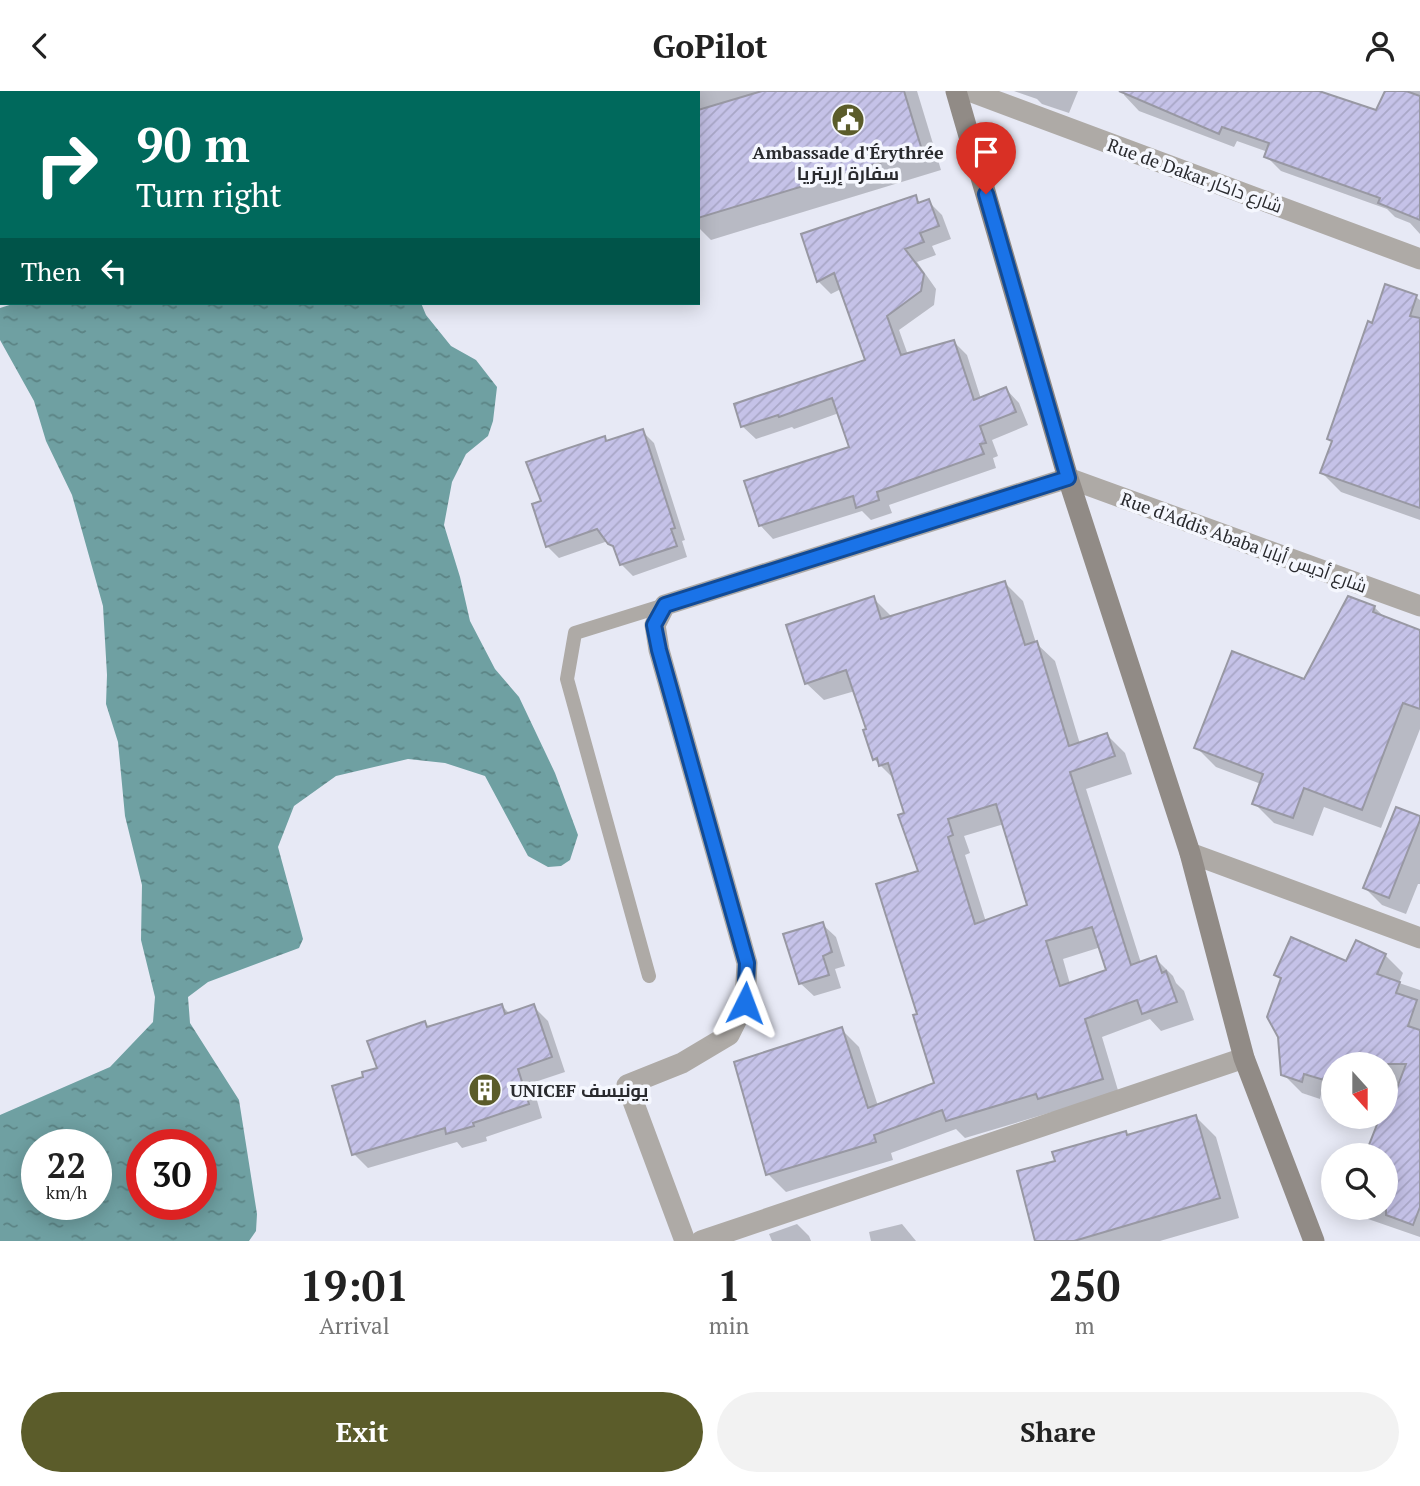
<!DOCTYPE html>
<html lang="en">
<head>
<meta charset="utf-8">
<style>
	:root { --surface:#fff; --page:#f2f2f2; --text:#222; --muted:#767676; --accent:#5b5c2a }
	body { margin:0; font-family:"PT Serif",Cairo,serif; background:var(--page); color:var(--text); height:100vh; display:flex; flex-direction:column; font-size:26px; white-space:nowrap }
	* { box-sizing:border-box; margin:0 }
	p { font-size:23px; color:var(--muted) }
	.icon { flex:none; width:38px; height:38px; fill:none; stroke:currentColor; stroke-width:2; stroke-linecap:round; stroke-linejoin:round }
	.map { position:relative; height:1150px; overflow:hidden }
	.side { display:flex; flex-direction:column; background:var(--surface); flex:1 }
	.side>* { flex:none }
	.hud { position:absolute; left:0px; top:0px; width:700px; height:214px; box-shadow:0 4px 18px #0003; background:#00695c; color:#fff; overflow:hidden }
	.needle { width:46px; rotate:159deg }
	.tools { position:absolute; left:1321px; top:961px; display:grid; gap:14px }
	.tools a { display:grid; place-items:center; width:77px; height:77px; border-radius:50%; background:var(--surface); box-shadow:0 4px 18px #0003; font-size:35px }
	.speed { position:absolute; left:21px; top:1038px; display:flex; gap:14px; font-size:35px; font-weight:700; text-align:center }
	.speed>* { display:grid; place-content:center; width:91px; height:91px; border-radius:50%; background:var(--surface); box-shadow:0 4px 18px #0003; line-height:1 }
	.speed small { font-size:18px; font-weight:400 }
	.speed .limit { border:10px solid #d22; background:#fff; color:#111 }
	.pin { position:absolute; display:grid; place-items:center; width:60px; height:60px; color:#fff; margin:-72px -30px; border-radius:50% 50% 50% 0; rotate:-45deg; box-shadow:0 0 7px #0007 }
	.pin .icon { rotate:45deg }
	.me { position:absolute; width:77px; margin:-38px; rotate:3deg; stroke-linejoin:round; filter:drop-shadow(0 0 5px #0008) }
	.turn { display:flex; align-items:center; gap:24px; height:147px; padding:0 21px; font-size:32px }
	.turn .icon { width:91px; height:91px; stroke-width:2.5 }
	.turn b { display:block; font-size:49px; line-height:60px }
	.then { display:flex; align-items:center; height:66px; padding:0 21px; background:#0003; gap:14px; font-size:26px }
	.eta { display:flex; justify-content:space-evenly; align-items:center; height:119px; text-align:center }
	.eta b { font-size:42px; font-weight:700; line-height:49px }
	.button { display:flex; gap:14px; margin-top:auto; padding:14px 21px }
	.button a { flex:1; height:80px; border-radius:42px; background:var(--accent); color:#fff; font-size:28px; font-weight:700; line-height:80px; text-align:center }
	.button a+a { background:var(--page); color:var(--text) }
	header { display:flex; justify-content:space-between; align-items:center; height:91px; padding:0 21px; background:var(--surface); font-size:32px; font-weight:700 }
	.map>svg:first-child { display:block }
</style>
</head>
<body>
<header><svg class="icon" aria-label="back" viewBox="0 0 24 24"><path d="M15 5l-7 7 7 7"/></svg>GoPilot<svg class="icon" aria-label="person" viewBox="0 0 24 24"><circle cx="12" cy="8" r="4"/><path d="M4 21q1-7 8-7t8 7"/></svg></header>
<div class="map">
<svg width="1420" height="1150" viewBox="0 0 1420 1150">
	<defs>
		<pattern id="water-ripples" width="26" height="14" patternUnits="userSpaceOnUse" patternTransform="scale(1.75)"><rect width="26" height="14" fill="#6fa0a2"/><path d="M2 4q2-2 4 0t4 0M15 11q2-2 4 0t4 0" fill="none" stroke="#5b8384"/></pattern>
		<pattern id="building-hatch" width="6" height="6" patternUnits="userSpaceOnUse" patternTransform="scale(1.75)"><rect width="6" height="6" fill="#c5c2e8"/><path d="M-1 1l2-2M0 6l6-6M5 7l2-2" fill="none" stroke="#a9a7c7"/></pattern>
	</defs>
	<rect width="100%" height="100%" fill="#e7e9f5"/>
	<path fill="url(#water-ripples)" fill-rule="evenodd" d="M 16,212 L 47,214 L 54,212 L 421,212 L 426,224 L 451,255 L 476,269 L 497,296 L 493,330 L 488,345 L 466,363 L 452,391 L 444,434 L 460,486 L 470,530 L 495,578 L 519,606 L 555,682 L 578,744 L 570,769 L 561,775 L 548,776 L 528,765 L 485,685 L 445,672 L 408,668 L 336,685 L 294,715 L 278,756 L 303,848 L 299,857 L 208,891 L 188,906 L 190,932 L 239,1009 L 257,1123 L 256,1140 L 249,1150 L 0,1150 L 0,1024 L 110,976 L 153,931 L 155,906 L 141,849 L 142,794 L 125,725 L 118,651 L 106,613 L 107,584 L 103,515 L 72,404 L 46,350 L 34,310 L 0,249 L 0,217 ZM 37,1054 L 96,1054 L 96,1113 L 37,1113 ZM 142,1054 L 201,1054 L 201,1113 L 142,1113 Z"/>
	<g fill="#0003" fill-rule="evenodd">
		<polygon points="639,0 917,0 941,79 711,149 698,136 698,2 633,2"/>
		<polygon points="1014,0 1078,0 1069,22 1042,13 1037,8"/>
		<polygon points="1126,0 1316,0 1377,22 1387,0 1420,0 1420,143 1410,132 1395,126 1387,118 1281,80 1266,65 1268,61 1237,50 1234,56 1139,20 1124,4"/>
		<polygon points="0,45 2,45 2,64 0,58"/>
		<polygon points="915,106 921,113 928,110 942,124 951,148 932,155 936,164 917,171 936,198 934,214 899,239 908,264 954,251 967,264 981,308 1006,298 1019,312 1028,334 992,349 998,365 993,367 996,377 889,414 892,422 871,429 862,420 773,448 760,434 851,357 839,322 794,338 792,336 756,348 742,335 867,270 841,198 831,203 818,190"/>
		<polygon points="1416,206 1420,209 1420,429 1341,401 1322,382 1333,352 1329,348 1373,234"/>
		<polygon points="642,340 654,352 685,449 682,450 687,466 633,485 621,473 616,459 608,450 559,467 547,455 543,411 605,347 608,351"/>
		<path d="M 1005,492 L 1023,510 L 1036,552 L 1055,570 L 1080,653 L 1107,644 L 1125,662 L 1132,683 L 1086,698 L 1141,872 L 1155,867 L 1173,885 L 1176,892 L 1184,900 L 1194,929 L 1161,940 L 1150,928 L 1102,946 L 1120,1006 L 1057,1025 L 1052,1021 L 965,1047 L 956,1038 L 891,1062 L 893,1069 L 786,1101 L 768,1083 L 841,938 L 859,956 L 878,1015 L 936,993 L 920,781 L 895,689 L 874,668 L 868,640 L 855,600 L 824,609 L 806,592 L 873,507 L 892,526 ZM 1004,733 L 1029,816 L 986,831 L 965,764 L 970,762 L 964,745 ZM 1101,856 L 1108,880 L 1070,893 L 1063,868 Z"/>
		<polygon points="1374,516 1420,560 1420,638 1381,737 1324,716 1313,745 1274,732 1254,712 1261,693 1216,676 1196,656 1305,590"/>
		<polygon points="1420,727 1420,793 1418,793 1406,823 1382,814 1365,797"/>
		<polygon points="822,833 836,846 845,875 835,878 841,897 814,905 800,892"/>
		<polygon points="1385,864 1403,882 1399,892 1420,899 1420,1146 1368,1128 1357,1116 1386,1116 1386,1064 1367,1064 1381,1026 1386,1026 1386,973 1334,973 1334,1003 1322,999 1320,1008 1302,1002 1283,983 1282,889 1276,884"/>
		<polygon points="502,915 510,923 533,915 548,930 565,981 532,992 542,1027 486,1046 487,1050 462,1057 457,1051 368,1077 354,1063 365,987 379,978 425,932 429,937"/>
		<polygon points="1196,1026 1216,1046 1239,1127 1160,1150 1037,1150 1057,1071 1126,1042 1129,1046"/>
		<polygon points="797,1133 809,1145 811,1150 772,1150 769,1143"/>
		<polygon points="902,1133 916,1150 871,1150 869,1141"/>
	</g>
	<g fill="url(#building-hatch)" stroke="#9898a3" stroke-width="2" fill-rule="evenodd">
		<polygon points="762,0 904,0 922,59 698,127 698,19"/>
		<polygon points="1119,0 1319,0 1376,19 1385,0 1406,0 1420,5 1420,129 1378,112 1380,107 1264,66 1269,52 1222,36 1219,43"/>
		<polygon points="916,104 918,112 929,108 939,135 920,142 924,151 905,158 924,183 921,200 887,225 901,264 954,249 974,309 1006,296 1016,321 980,335 986,352 980,353 984,363 877,401 879,409 856,417 853,405 759,435 744,390 849,356 832,307 779,326 778,324 741,336 734,313 865,269 834,182 817,191 801,143"/>
		<polygon points="1385,193 1417,204 1410,225 1420,227 1420,417 1320,382 1332,350 1327,348 1368,230 1372,232"/>
		<polygon points="643,338 675,437 671,438 677,455 620,474 613,455 608,453 597,438 546,456 532,413 541,410 526,371 605,345 606,350"/>
		<path d="M 1005,490 L 1025,554 L 1037,550 L 1069,655 L 1107,642 L 1115,665 L 1070,681 L 1131,874 L 1156,865 L 1162,882 L 1166,880 L 1177,911 L 1142,923 L 1137,909 L 1085,928 L 1103,988 L 1038,1008 L 1036,1003 L 946,1030 L 942,1019 L 874,1044 L 876,1051 L 766,1084 L 734,971 L 842,936 L 868,1017 L 934,992 L 913,924 L 917,923 L 876,793 L 918,780 L 898,724 L 904,722 L 888,672 L 879,675 L 877,667 L 873,669 L 863,639 L 866,638 L 846,579 L 805,593 L 786,534 L 874,505 L 881,528 ZM 996,713 L 1027,814 L 975,833 L 948,746 L 953,744 L 948,728 ZM 1092,836 L 1106,879 L 1060,895 L 1046,850 Z"/>
		<polygon points="1348,505 1375,515 1373,521 1420,539 1420,618 1403,612 1362,719 1304,697 1293,727 1252,713 1263,683 1194,657 1232,560 1304,588"/>
		<polygon points="1396,716 1420,725 1420,729 1389,807 1363,797"/>
		<polygon points="823,831 832,861 823,865 829,884 799,893 783,843"/>
		<polygon points="1291,846 1346,870 1356,849 1386,863 1377,883 1400,891 1396,902 1417,909 1408,935 1420,939 1420,1116 1413,1134 1386,1124 1386,1064 1365,1064 1380,1026 1386,1026 1406,973 1334,973 1334,992 1304,983 1302,991 1281,984 1278,946 1267,926 1281,887 1274,884"/>
		<polygon points="502,913 505,923 534,913 552,966 518,978 529,1013 473,1032 474,1035 446,1043 445,1037 352,1064 332,995 363,986 362,981 377,977 367,950 425,930 427,936"/>
		<polygon points="1196,1024 1220,1107 1074,1150 1035,1150 1017,1080 1055,1070 1052,1061 1126,1040 1127,1044"/>
	</g>
	<g fill="none" stroke-linecap="round" stroke-linejoin="round">
		<polyline stroke="#aeaaa6" stroke-width="14" points="649,885 567,588 575,542 665,514"/>
		<g stroke="#aeaaa6" stroke-width="21">
			<polyline points="490,0 491,2"/>
			<polyline points="969,0 1420,168"/>
			<polyline points="1190,762 1420,847"/>
			<polyline points="685,1150 627,994 682,972 729,944 745,912 747,872 659,559 655,534 665,514 1068,387 1420,515"/>
			<polyline points="701,1150 1244,967"/>
		</g>
		<polyline stroke="#918b86" stroke-width="21" points="956,0 1068,387 1190,762 1244,967 1314,1150"/>
	</g>
	<g fill="none" stroke-linecap="round" stroke-linejoin="round">
		<defs>
			<polyline id="route" points="745,912 747,872 659,559 654,534 665,514 1068,387 986,103"/>
		</defs>
		<use href="#route" stroke="#114b97" stroke-width="18"/>
		<use href="#route" stroke="#1a73e8" stroke-width="12"/>
	</g>
	<defs>
		<symbol id="civic-disc" viewBox="-11 -11 22 22"><circle r="9.5" fill="#5b5c2a" stroke="#f5f7fe"/><path d="M-.6-6.5H3V-4.5H.6V-3L4-1V1h2V6H-6V1h2V-1L-.6-3ZM-1.2 2.5V6h2.4V2.5Z" fill="#fff"/></symbol>
		<symbol id="building-disc" viewBox="-11 -11 22 22"><circle r="9.5" fill="#5b5c2a" stroke="#f5f7fe"/><path d="M-4-6H4V6H1V3H-1V6H-4ZM-2.5-4.3h1.7v1.8h-1.7ZM.8-4.3h1.7v1.8H.8ZM-2.5-1h1.7V.8h-1.7ZM.8-1h1.7V.8H.8Z" fill="#fff"/></symbol>
	</defs>
	<g fill-rule="evenodd">
		<use href="#civic-disc" x="829" y="10" width="38" height="38"/>
		<use href="#building-disc" x="466" y="980" width="38" height="38"/>
	</g>
	<g text-anchor="middle" dominant-baseline="central" stroke-width="7" stroke-linejoin="round" paint-order="stroke">
		<g font-size="18" font-weight="bold" fill="#292a2e" stroke="#f5f7fe">
			<text x="848" y="61">Ambassade d'Érythrée<tspan x="848" dy="21">سفارة إريتريا</tspan></text>
			<text x="510" y="999" text-anchor="start">UNICEF يونيسف</text>
		</g>
		<g font-size="18" fill="#292a2e" stroke="#f5f7fe">
			<text transform="translate(1195 84) rotate(20)">Rue de Dakar شارع داكار</text>
			<text transform="translate(1244 451) rotate(20)">Rue d'Addis Ababa شارع أديس أبابا</text>
		</g>
	</g>
</svg>
<div class="tools">
<a><svg class="needle" viewBox="-14 -14 28 28"><path d="M0-13l5 13h-10z" fill="#e53935"/><path d="M0 13l5-13h-10z" fill="#767676"/></svg></a>
<a><svg class="icon" aria-label="search" viewBox="0 0 24 24"><circle cx="10" cy="10" r="6"/><path d="M15 15l6 6"/></svg></a>
</div>
<div class="speed"><div>22<small>km/h</small></div><div class="limit">30</div></div>
<div class="pin" style="left:986px;top:103px;background:#d93025"><svg class="icon" aria-label="arrive" viewBox="0 0 24 24"><path d="M6 21V4h12l-3 4 3 4H6"/></svg></div>
<svg class="me" style="left:745px;top:912px" viewBox="-20 -20 40 40"><path d="M0-17L14 15 0 8-14 15z" fill="#1a73e8" stroke="#fff" stroke-width="4"/></svg>
<div class="hud">
<div class="turn"><svg class="icon" aria-label="right" viewBox="0 0 24 24"><path d="M7 20v-9h11M14 6l5 5-5 5"/></svg><div><b>90 m</b>Turn right</div></div>
<div class="then">Then<svg class="icon" aria-label="left" viewBox="0 0 24 24"><path d="M17 20v-9H6M10 6l-5 5 5 5"/></svg></div>
</div>
</div>
<section class="side">
<div class="eta">
<div><b>19:01</b><p>Arrival</p></div>
<div><b>1</b><p>min</p></div>
<div><b>250</b><p>m</p></div>
</div>
<div class="button"><a>Exit</a><a>Share</a></div>
</section>
</body>
</html>
